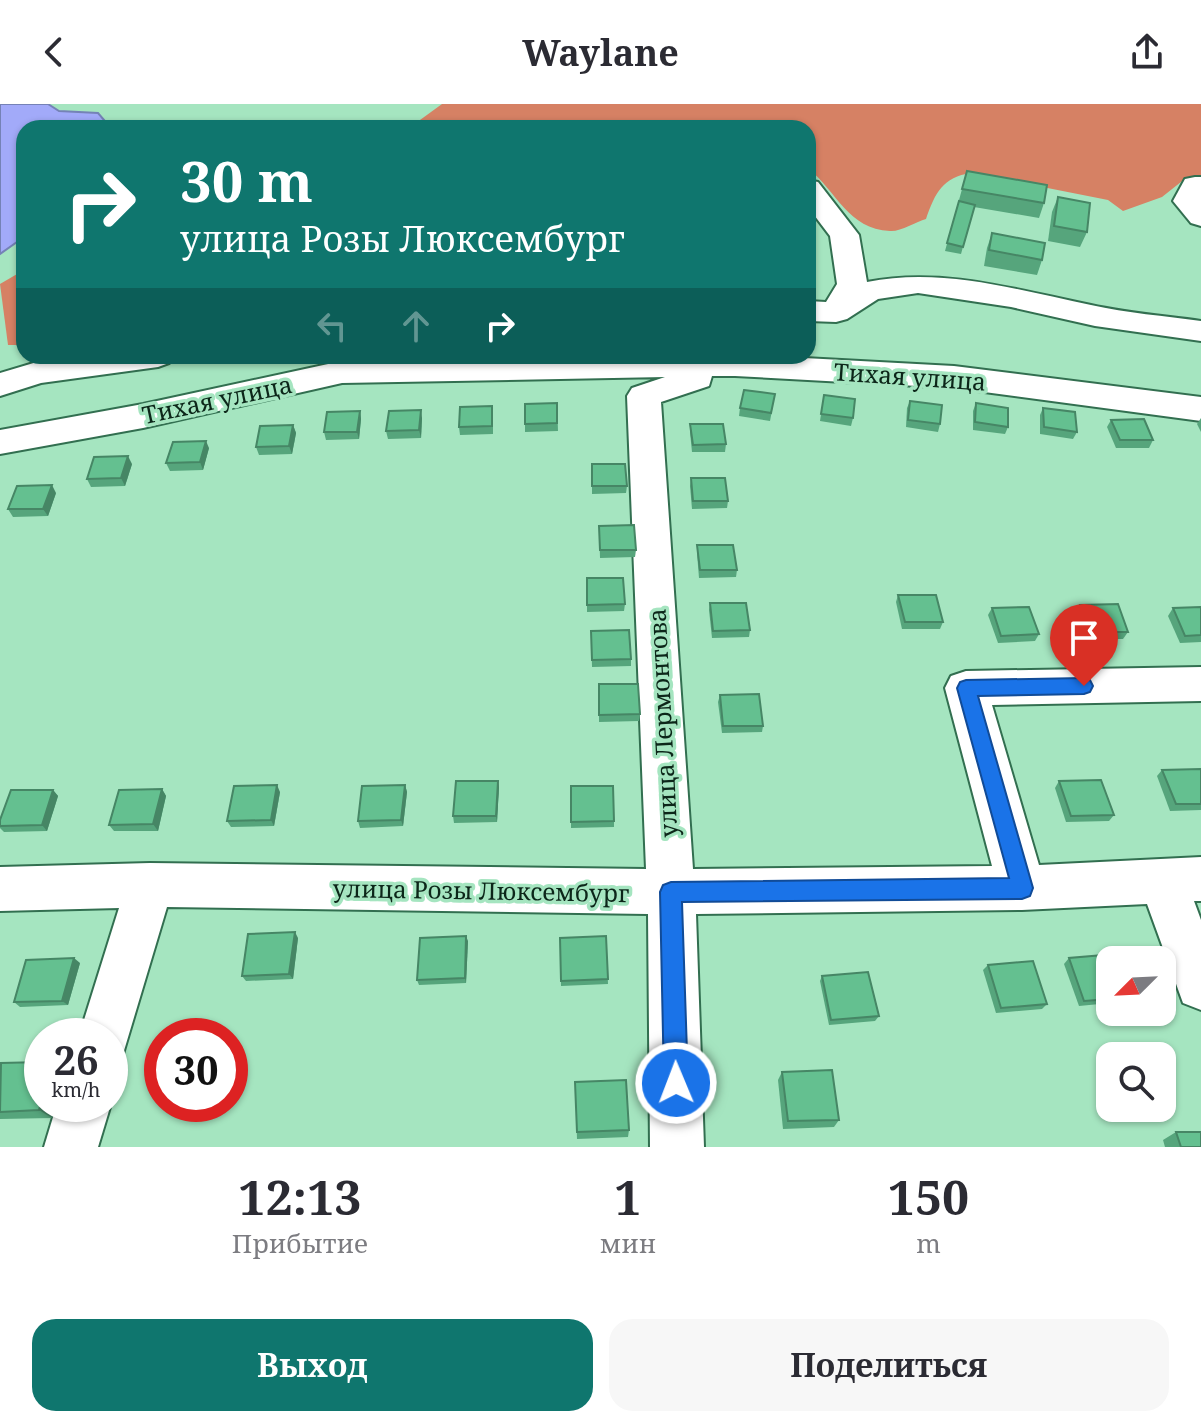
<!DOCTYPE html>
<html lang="ru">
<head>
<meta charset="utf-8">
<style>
	:root { --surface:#fff; --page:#f7f7f7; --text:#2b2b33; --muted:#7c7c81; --accent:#0f766e }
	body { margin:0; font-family:"Noto Serif",serif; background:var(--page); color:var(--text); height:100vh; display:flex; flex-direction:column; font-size:30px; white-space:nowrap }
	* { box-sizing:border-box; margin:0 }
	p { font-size:26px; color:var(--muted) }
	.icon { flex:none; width:44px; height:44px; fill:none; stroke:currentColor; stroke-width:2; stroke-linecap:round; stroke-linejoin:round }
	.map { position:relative; height:1043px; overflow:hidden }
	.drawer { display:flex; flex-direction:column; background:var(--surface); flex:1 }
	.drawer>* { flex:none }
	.top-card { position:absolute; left:16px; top:16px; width:800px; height:244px; border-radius:24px; box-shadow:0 2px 6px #0004; background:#0f766e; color:#fff; overflow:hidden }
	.needle { width:52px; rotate:246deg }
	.controls { position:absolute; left:1096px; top:842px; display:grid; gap:16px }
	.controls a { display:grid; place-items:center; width:80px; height:80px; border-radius:16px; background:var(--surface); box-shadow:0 2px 6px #0004; font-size:40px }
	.speed { position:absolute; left:24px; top:914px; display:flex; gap:16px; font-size:40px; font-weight:700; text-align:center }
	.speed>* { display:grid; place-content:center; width:104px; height:104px; border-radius:50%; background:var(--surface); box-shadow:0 2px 6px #0004; line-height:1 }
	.speed small { font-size:20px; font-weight:400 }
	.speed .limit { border:12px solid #d22; background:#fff; color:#111 }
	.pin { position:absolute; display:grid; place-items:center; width:68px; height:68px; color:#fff; margin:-82px -34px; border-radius:50% 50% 50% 0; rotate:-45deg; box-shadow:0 0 8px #0007 }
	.pin .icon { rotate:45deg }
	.me { position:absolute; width:88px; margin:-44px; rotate:359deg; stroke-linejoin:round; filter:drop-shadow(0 0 6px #0008) }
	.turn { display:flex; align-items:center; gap:28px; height:168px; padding:0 32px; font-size:36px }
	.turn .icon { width:104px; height:104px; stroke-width:2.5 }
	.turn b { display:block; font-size:56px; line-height:68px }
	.lanes { display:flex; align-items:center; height:76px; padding:0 32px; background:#0003; justify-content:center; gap:40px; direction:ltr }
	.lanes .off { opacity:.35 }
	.eta { display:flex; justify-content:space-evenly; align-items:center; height:136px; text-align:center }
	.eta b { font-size:48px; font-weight:700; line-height:56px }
	.cta { display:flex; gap:16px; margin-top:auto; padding:16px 32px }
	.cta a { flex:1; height:92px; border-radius:24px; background:var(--accent); color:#fff; font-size:32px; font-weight:700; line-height:92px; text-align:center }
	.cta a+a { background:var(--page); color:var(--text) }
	header { display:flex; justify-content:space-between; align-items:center; height:104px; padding:0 32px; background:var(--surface); font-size:36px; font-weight:700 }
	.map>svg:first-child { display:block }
</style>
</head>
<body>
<header><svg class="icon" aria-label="back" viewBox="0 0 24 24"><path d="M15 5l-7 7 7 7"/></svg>Waylane<svg class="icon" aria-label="share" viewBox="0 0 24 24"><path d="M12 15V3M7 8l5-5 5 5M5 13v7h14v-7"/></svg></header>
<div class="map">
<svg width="1201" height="1043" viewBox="0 0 1201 1043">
	<rect width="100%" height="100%" fill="#a5e5c0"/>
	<g fill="#d68164">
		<path d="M 442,0 L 1201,0 L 1201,73 L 1186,74 L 1162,93 L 1123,107 L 1108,96 L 971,69 C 943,73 935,89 926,115 C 916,118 900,128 890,127 C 848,125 837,88 808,64 L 808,24 L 398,24 L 420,16 Z"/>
		<polygon points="24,166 24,241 8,241 0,180"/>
	</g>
	<polygon fill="#a2aaf9" stroke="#7582b6" stroke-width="2" points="0,0 48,0 59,7 98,9 111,24 24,24 24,133 0,150"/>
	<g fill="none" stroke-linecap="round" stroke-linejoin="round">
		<defs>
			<g id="minor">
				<polygon points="1195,73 1201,73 1201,122 1191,119 1173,97 1185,75"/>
				<path d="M 808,76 L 818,78 L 859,131 L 867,178 C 943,163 1017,186 1091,201 C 1127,209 1165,212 1201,217 L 1201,237 L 1095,222 L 1011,203 L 918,189 L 878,195 L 847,215 L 836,218 L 808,217 L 808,197 L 826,198 L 837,180 L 830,132 L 808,103 Z"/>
				<polygon points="82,252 174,252 169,259 158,263 41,279 0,292 0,269 37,258"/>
				<polygon points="637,252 767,252 954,262 1201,293 1201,317 954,284 735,272 712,272 709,282 661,298 693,765 992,762 945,584 951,572 966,567 1201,563 1201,597 992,601 1039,761 1201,753 1201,797 1194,797 1201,816 1201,906 1183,899 1147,800 1022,806 696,810 704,1043 650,1043 648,810 167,803 123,950 110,956 110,932 79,932 119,804 0,807 0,763 150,759 646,765 627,292 632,284 665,273 342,279 143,324 0,350 0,326 143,300 342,257"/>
				<polygon points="110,998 111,1000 98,1043 44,1043 57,1000"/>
			</g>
		</defs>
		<use href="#minor" stroke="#326f50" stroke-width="4"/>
		<use href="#minor" fill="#fff" fill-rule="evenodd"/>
	</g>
	<g fill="#56a57c">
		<polygon points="967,67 1044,99 1039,114 974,103 961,150 945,147"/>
		<polygon points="1058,93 1087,128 1080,143 1048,137 1052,108"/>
		<polygon points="992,129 1042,156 1037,171 984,162 987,144"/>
		<polygon points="775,290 770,317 739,312 740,304"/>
		<polygon points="824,291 853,314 851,322 820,317"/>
		<polygon points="910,297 940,320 938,328 906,323 907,304"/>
		<polygon points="557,299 558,327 525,328 525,300"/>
		<polygon points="976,299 1008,323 1005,330 973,326 973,307"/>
		<polygon points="1043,304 1077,328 1073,335 1040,330 1040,311"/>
		<polygon points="360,307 361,315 359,335 326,336 324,328"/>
		<polygon points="493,310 493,330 460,331 459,323"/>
		<polygon points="422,314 421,334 388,335 386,327"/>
		<polygon points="1201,314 1201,328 1197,320"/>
		<polygon points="1111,316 1153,336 1149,344 1116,344 1107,323"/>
		<polygon points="690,320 726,340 725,348 692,348 690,328"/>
		<polygon points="293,321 296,329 292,350 259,351 256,343"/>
		<polygon points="209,344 203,366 170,367 166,359"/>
		<polygon points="132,360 125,382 91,383 87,375"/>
		<polygon points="592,360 627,382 626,389 592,390"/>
		<polygon points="691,374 728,397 727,404 692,405 690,382"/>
		<polygon points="56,389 48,412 13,413 8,405"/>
		<polygon points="599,422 636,446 635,453 600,454"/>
		<polygon points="697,441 737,466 736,473 699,474 697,449"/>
		<polygon points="587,474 625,500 624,507 587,508"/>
		<polygon points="898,491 943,518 940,525 902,525 896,498"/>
		<polygon points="710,499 750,526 749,533 712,534 709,506"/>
		<polygon points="1080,501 1128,528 1123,535 1085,535 1076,508"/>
		<polygon points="1201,503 1201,538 1180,539 1168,512 1173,504"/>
		<polygon points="992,504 1039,530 1035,537 998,539 988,511"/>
		<polygon points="591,527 631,555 631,562 592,563"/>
		<polygon points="599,580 640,610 639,617 599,618"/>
		<polygon points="720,591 763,622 762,628 722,629 718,598"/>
		<polygon points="1201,665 1201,706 1170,707 1157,672 1162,666"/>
		<polygon points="498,677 499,683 497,718 454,719 453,712"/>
		<polygon points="1059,677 1114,711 1109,717 1066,718 1055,684"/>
		<polygon points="405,681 407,688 403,722 360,724 358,717"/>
		<polygon points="571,682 614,717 614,723 571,724"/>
		<polygon points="162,685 166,692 158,727 114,727 109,721"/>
		<polygon points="53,686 58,692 47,727 4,728 0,724 0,716"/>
		<polygon points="280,688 274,722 231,723 227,717"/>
		<polygon points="606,832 608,880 561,882 560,834"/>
		<polygon points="298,834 293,875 246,877 242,872"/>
		<polygon points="468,837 466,879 419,881 417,876"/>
		<polygon points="1069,854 1110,856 1110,899 1079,902 1064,860"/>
		<polygon points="80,859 68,901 20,903 14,898"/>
		<polygon points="988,861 1047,900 1042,905 996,909 983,866"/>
		<polygon points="822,872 879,912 875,917 829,921 820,877"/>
		<polygon points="0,962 42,1000 55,1000 52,1014 0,1015"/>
		<polygon points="782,968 839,1016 834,1023 783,1025 778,976"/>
		<polygon points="575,978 629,1026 628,1033 577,1035"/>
		<polygon points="1176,1028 1201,1043 1165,1043 1163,1036"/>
	</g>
	<g fill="#468665">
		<polygon points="421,306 422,314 421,334 419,326"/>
		<polygon points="360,307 361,315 359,335 357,328"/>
		<polygon points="293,321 296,329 292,350 289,342"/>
		<polygon points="206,337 209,344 203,366 200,358"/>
		<polygon points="128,352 132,360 125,382 121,374"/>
		<polygon points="52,381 56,389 48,412 43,405"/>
		<polygon points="498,677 499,683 497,718 496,712"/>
		<polygon points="277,681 280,688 274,722 271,716"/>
		<polygon points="405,681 407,688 403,722 401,716"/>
		<polygon points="162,685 166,692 158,727 153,720"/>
		<polygon points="53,686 58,692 47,727 42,721"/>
		<polygon points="295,828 298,834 293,875 289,870"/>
		<polygon points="466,832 468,837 466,879 465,874"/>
		<polygon points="74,854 80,859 68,901 62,897"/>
		<polygon points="214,925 221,932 213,932"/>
		<polygon points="42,995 42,1000 55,1000 52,1014 39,1006"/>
	</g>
	<g fill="#64c090" stroke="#468665" stroke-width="2">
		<polygon points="967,67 1047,81 1044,99 962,85"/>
		<polygon points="1058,93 1090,99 1087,128 1054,122"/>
		<polygon points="959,97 975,101 963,143 947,139"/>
		<polygon points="992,129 1045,139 1042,156 989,146"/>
		<polygon points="744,286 775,290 771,309 740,304"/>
		<polygon points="824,291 855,295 853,314 821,310"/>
		<polygon points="910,297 942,301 940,320 908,316"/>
		<polygon points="557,299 557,319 525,320 525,300"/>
		<polygon points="976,299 1008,304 1008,323 975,318"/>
		<polygon points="492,302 492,322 459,323 460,303"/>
		<polygon points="1043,304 1075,308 1077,328 1044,323"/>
		<polygon points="421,306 419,326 386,327 389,307"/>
		<polygon points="360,307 357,328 324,328 327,308"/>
		<polygon points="1144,315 1153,336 1120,336 1111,316"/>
		<polygon points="690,320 723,320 726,340 693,341"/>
		<polygon points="293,321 289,342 256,343 260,322"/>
		<polygon points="206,337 200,358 166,359 173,338"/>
		<polygon points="128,352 121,374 87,375 94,353"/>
		<polygon points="592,360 625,360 627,382 592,382"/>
		<polygon points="691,374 725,374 728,397 693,397"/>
		<polygon points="52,381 43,405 8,405 17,382"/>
		<polygon points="634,421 636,446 600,446 599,422"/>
		<polygon points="697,441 733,441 737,466 700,466"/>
		<polygon points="587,474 623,474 625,500 587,501"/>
		<polygon points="898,491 936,491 943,518 905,518"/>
		<polygon points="710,499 746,499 750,526 713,527"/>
		<polygon points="1118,500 1128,528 1089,528 1080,501"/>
		<polygon points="1029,503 1039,530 1001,532 992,504"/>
		<polygon points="1201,503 1201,531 1185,532 1173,504"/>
		<polygon points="629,526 631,555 592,556 591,527"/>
		<polygon points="599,580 638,580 640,610 599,611"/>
		<polygon points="759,590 763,622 723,622 720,591"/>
		<polygon points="1201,665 1201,700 1176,700 1162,666"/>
		<polygon points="1101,676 1114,711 1071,712 1059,677"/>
		<polygon points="456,677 498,677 496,712 453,712"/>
		<polygon points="277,681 271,716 227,717 234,682"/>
		<polygon points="405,681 401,716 358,717 362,682"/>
		<polygon points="571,682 613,682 614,717 571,718"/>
		<polygon points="162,685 153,720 109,721 119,686"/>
		<polygon points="11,686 53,686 42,721 0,722 0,716"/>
		<polygon points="295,828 289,870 242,872 248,830"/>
		<polygon points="466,832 465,874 417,876 420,834"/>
		<polygon points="606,832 608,875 561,877 560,834"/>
		<polygon points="1115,850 1117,856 1110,856 1110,895 1084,897 1069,854"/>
		<polygon points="74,854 62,897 14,898 26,856"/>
		<polygon points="1033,857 1047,900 1001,904 988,861"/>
		<polygon points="868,868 879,912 831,916 822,872"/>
		<polygon points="214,925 213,932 164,932 165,927"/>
		<polygon points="162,941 162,974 156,974"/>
		<polygon points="42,958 42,995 39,1006 0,1008 1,959"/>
		<polygon points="832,966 839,1016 788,1017 782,968"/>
		<polygon points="626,976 629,1026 577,1028 575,978"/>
		<polygon points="1176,1028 1201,1028 1201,1043 1181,1043"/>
	</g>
	<polygon fill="#1a73e8" stroke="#114b97" stroke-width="2" points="1084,574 1090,576 1093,582 1090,588 1084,590 978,592 1033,784 1030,792 1022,795 682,798 688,979 684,988 676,991 667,988 664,979 660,788 663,781 671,778 1009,774 957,584 960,578 966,576"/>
	<g text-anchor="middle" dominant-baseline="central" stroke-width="7" stroke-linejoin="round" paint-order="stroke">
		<g font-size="24" fill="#0c2619" stroke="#a5e5c0">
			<text transform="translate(910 272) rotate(4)">Тихая улица</text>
			<text transform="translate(217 295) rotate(-12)">Тихая улица</text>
			<text transform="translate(662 619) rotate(-93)">улица Лермонтова</text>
			<text transform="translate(481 786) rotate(1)">улица Розы Люксембург</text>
		</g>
	</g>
</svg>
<div class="controls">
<a><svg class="needle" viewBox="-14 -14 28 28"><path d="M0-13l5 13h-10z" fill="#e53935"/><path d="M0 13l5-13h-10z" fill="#7c7c81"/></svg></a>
<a><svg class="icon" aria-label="search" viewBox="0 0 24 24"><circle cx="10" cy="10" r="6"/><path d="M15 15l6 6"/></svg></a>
</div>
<div class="speed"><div>26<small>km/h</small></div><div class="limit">30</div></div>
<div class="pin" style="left:1084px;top:582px;background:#d93025"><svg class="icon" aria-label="arrive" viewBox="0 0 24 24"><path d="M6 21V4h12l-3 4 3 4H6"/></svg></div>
<svg class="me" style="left:676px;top:979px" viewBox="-20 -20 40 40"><circle r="17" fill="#1a73e8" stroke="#fff" stroke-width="3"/><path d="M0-11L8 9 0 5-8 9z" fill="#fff"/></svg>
<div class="top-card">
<div class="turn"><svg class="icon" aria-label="right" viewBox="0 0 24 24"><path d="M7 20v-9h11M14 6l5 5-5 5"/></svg><div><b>30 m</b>улица Розы Люксембург</div></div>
<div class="lanes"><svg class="icon off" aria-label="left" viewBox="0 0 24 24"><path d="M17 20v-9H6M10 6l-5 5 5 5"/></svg><svg class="icon off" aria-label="ahead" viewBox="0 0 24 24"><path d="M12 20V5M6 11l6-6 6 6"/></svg><svg class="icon" aria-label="right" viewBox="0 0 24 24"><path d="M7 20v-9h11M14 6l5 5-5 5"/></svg></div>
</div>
</div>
<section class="drawer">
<div class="eta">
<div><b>12:13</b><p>Прибытие</p></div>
<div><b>1</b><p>мин</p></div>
<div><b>150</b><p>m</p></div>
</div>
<div class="cta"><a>Выход</a><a>Поделиться</a></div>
</section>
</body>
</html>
